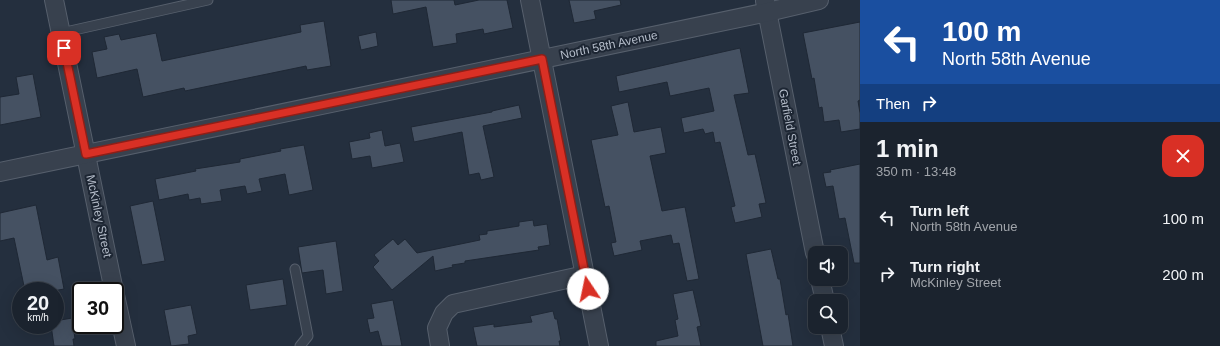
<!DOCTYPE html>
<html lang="en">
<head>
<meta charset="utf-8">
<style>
	:root { --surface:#1b232e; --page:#242b36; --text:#f1f3f6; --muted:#a0a4aa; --line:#39404a }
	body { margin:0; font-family:Helvetica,sans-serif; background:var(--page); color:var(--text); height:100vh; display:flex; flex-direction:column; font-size:15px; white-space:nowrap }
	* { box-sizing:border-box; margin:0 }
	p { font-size:13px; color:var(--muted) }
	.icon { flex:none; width:22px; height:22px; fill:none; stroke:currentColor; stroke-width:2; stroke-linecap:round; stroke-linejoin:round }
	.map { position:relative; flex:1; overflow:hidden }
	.sheet { display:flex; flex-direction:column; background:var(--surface); width:360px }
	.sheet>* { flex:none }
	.guide { background:#1a4fa0; color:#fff; overflow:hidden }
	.buttons { position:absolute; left:808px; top:246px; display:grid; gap:8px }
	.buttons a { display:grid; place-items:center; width:40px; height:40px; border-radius:8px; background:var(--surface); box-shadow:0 4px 16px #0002,0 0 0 1px var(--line); font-size:20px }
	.speed { position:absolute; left:12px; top:282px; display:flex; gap:8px; font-size:20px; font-weight:700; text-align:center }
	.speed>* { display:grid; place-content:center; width:52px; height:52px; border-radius:50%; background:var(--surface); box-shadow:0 4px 16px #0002,0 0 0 1px var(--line); line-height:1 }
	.speed small { font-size:10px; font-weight:400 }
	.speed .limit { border:2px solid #111; border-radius:6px; background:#fff; color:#111 }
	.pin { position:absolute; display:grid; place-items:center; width:34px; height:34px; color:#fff; margin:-17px; border-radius:8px; box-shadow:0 2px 6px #0006 }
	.me { position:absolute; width:44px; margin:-22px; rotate:349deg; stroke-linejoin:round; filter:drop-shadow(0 0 3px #0008) }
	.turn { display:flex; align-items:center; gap:14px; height:84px; padding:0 16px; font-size:18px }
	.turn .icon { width:52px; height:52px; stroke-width:2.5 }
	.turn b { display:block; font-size:28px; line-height:34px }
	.then { display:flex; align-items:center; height:38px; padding:0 16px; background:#0003; gap:8px; font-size:15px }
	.round { display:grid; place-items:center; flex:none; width:42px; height:42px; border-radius:12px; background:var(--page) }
	.headline { display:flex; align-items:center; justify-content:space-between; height:68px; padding:0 16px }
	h1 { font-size:24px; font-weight:700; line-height:30px }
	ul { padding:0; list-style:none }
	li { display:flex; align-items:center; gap:12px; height:56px; padding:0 16px }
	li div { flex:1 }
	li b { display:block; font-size:15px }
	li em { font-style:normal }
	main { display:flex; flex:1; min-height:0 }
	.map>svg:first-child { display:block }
</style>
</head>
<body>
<main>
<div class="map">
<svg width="860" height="346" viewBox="0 0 860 346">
	<rect width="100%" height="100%" fill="#242f3e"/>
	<g fill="#455162" stroke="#1f2835">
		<polygon points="391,0 454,0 455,5 479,0 507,0 513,28 484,34 483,29 456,34 457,43 433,47 426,7 393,14"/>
		<polygon points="569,0 620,0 621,5 594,11 596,19 574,23"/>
		<polygon points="324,21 331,66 307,70 306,66 185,91 184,88 143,97 137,69 97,78 92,52 107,49 104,37 119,34 121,40 156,33 162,61 301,32 300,25"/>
		<polygon points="860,22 860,100 858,101 860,113 860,129 841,132 839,120 824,122 822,107 819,108 814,78 812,79 803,33"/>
		<polygon points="376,32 378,46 361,50 358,36"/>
		<polygon points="740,48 749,93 734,95 748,155 755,154 766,203 759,204 762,217 735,223 731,207 735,206 720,142 715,143 713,132 705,134 703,129 684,133 681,118 714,111 709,88 670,96 667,82 619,92 616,76"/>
		<polygon points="33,74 41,117 0,125 0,97 19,94 16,77"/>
		<polygon points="628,102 634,132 661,127 666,153 650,156 662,211 685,207 699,279 687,281 679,243 673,244 671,235 640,241 642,250 614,256 611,243 616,242 609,206 605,207 591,140 618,135 611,106"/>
		<polygon points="519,105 522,118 483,126 494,177 481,180 479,173 469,175 462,132 414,142 411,127 492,112 492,111"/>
		<polygon points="382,130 385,146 400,143 404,162 372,168 370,156 352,159 349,142 370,138 369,133"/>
		<polygon points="304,145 313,190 289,195 285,174 259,179 262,191 247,194 245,186 220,190 222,201 201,204 200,198 189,200 188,194 159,200 155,179 196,171 195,169 240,162 240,159 281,151 280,149"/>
		<polygon points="860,164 860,263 854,263 845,218 839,219 833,186 826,187 823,173 831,172 830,170"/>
		<polygon points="153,201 165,261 142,265 130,206"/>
		<polygon points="36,205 47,260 58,257 64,289 53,291 25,291 14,238 0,241 0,213"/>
		<polygon points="533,220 534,226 547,224 550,245 538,247 539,250 465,261 465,263 452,265 453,267 435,271 433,256 392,290 373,267 379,261 374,255 393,239 398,245 405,239 417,253 480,240 479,235 487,234 487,231 519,226 519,222"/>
		<polygon points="336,241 343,291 326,294 323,270 302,273 298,247"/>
		<polygon points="771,249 778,279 780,279 786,315 788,314 793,346 763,346 746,254"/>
		<polygon points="283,279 287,305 250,310 246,285"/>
		<polygon points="693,290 701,326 697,327 701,346 656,346 656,341 678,336 675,320 678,319 673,294"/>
		<polygon points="393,300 402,346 382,346 378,331 370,333 367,319 374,318 371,304"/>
		<polygon points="191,305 197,334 188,336 189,344 171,346 164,310"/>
		<polygon points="553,311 555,319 557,319 561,341 559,341 560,346 477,346 473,327 494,324 494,327 532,322 530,316"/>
		<polygon points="72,318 75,339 73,339 74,346 54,346 51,325 55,325 55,321"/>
	</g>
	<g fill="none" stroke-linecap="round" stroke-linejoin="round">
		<defs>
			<g id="service">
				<polyline points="61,33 208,0"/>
				<polyline points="295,269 308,336 300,346"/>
			</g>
			<g id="minor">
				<polyline points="54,0 114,291"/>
				<polyline points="530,0 599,346"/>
				<polyline points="765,1 815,253"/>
				<polyline points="0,172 768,12 819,0"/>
				<polyline points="820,279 825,301"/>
				<polyline points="115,295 126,346"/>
				<polyline points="830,327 834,346"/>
				<polyline points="440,346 437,328 444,313 453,304 585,275"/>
			</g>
		</defs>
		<use href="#service" stroke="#565f6c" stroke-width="11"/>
		<use href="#minor" stroke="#565f6c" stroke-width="20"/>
		<use href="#service" stroke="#38414e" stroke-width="9"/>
		<use href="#minor" stroke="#38414e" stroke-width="18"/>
	</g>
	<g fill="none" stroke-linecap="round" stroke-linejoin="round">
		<defs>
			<polyline id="route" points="64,48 86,154 542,59 588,289"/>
		</defs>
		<use href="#route" stroke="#8d1f18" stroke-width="10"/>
		<use href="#route" stroke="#d93025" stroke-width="7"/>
	</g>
	<g text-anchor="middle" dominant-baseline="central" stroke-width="4" stroke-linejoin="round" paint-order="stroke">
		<g font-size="12" fill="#b4bcc9" stroke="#1d2633">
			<text transform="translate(609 45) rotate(-12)">North 58th Avenue</text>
			<text transform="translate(790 127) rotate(79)">Garfield Street</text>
			<text transform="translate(99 216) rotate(78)">McKinley Street</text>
		</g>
	</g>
</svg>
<div class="buttons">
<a><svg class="icon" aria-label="sound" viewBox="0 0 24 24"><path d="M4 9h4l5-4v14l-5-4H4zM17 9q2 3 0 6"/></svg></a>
<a><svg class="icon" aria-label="search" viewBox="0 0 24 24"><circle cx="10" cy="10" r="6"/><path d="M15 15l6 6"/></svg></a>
</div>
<div class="speed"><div>20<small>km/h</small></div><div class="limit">30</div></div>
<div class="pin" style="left:64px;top:48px;background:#d93025"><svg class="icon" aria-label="arrive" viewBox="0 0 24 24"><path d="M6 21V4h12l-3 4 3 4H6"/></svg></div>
<svg class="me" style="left:588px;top:289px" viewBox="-20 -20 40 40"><circle r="19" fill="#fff"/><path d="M0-13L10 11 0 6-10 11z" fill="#d93025"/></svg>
</div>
<section class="sheet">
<div class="guide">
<div class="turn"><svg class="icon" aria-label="left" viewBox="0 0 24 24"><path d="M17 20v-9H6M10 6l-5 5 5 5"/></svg><div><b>100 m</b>North 58th Avenue</div></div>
<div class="then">Then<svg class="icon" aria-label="right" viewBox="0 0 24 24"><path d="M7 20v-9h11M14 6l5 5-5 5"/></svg></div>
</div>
<div class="headline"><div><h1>1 min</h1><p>350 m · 13:48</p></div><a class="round" style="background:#d93025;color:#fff"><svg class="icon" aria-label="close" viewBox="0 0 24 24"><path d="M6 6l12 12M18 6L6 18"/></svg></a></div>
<ul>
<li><svg class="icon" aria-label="left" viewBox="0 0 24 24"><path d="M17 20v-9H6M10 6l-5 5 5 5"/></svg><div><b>Turn left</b><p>North 58th Avenue</p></div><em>100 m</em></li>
<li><svg class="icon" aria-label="right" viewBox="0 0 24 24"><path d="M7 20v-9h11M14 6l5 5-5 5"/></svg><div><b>Turn right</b><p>McKinley Street</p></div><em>200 m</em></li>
</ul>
</section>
</main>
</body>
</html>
